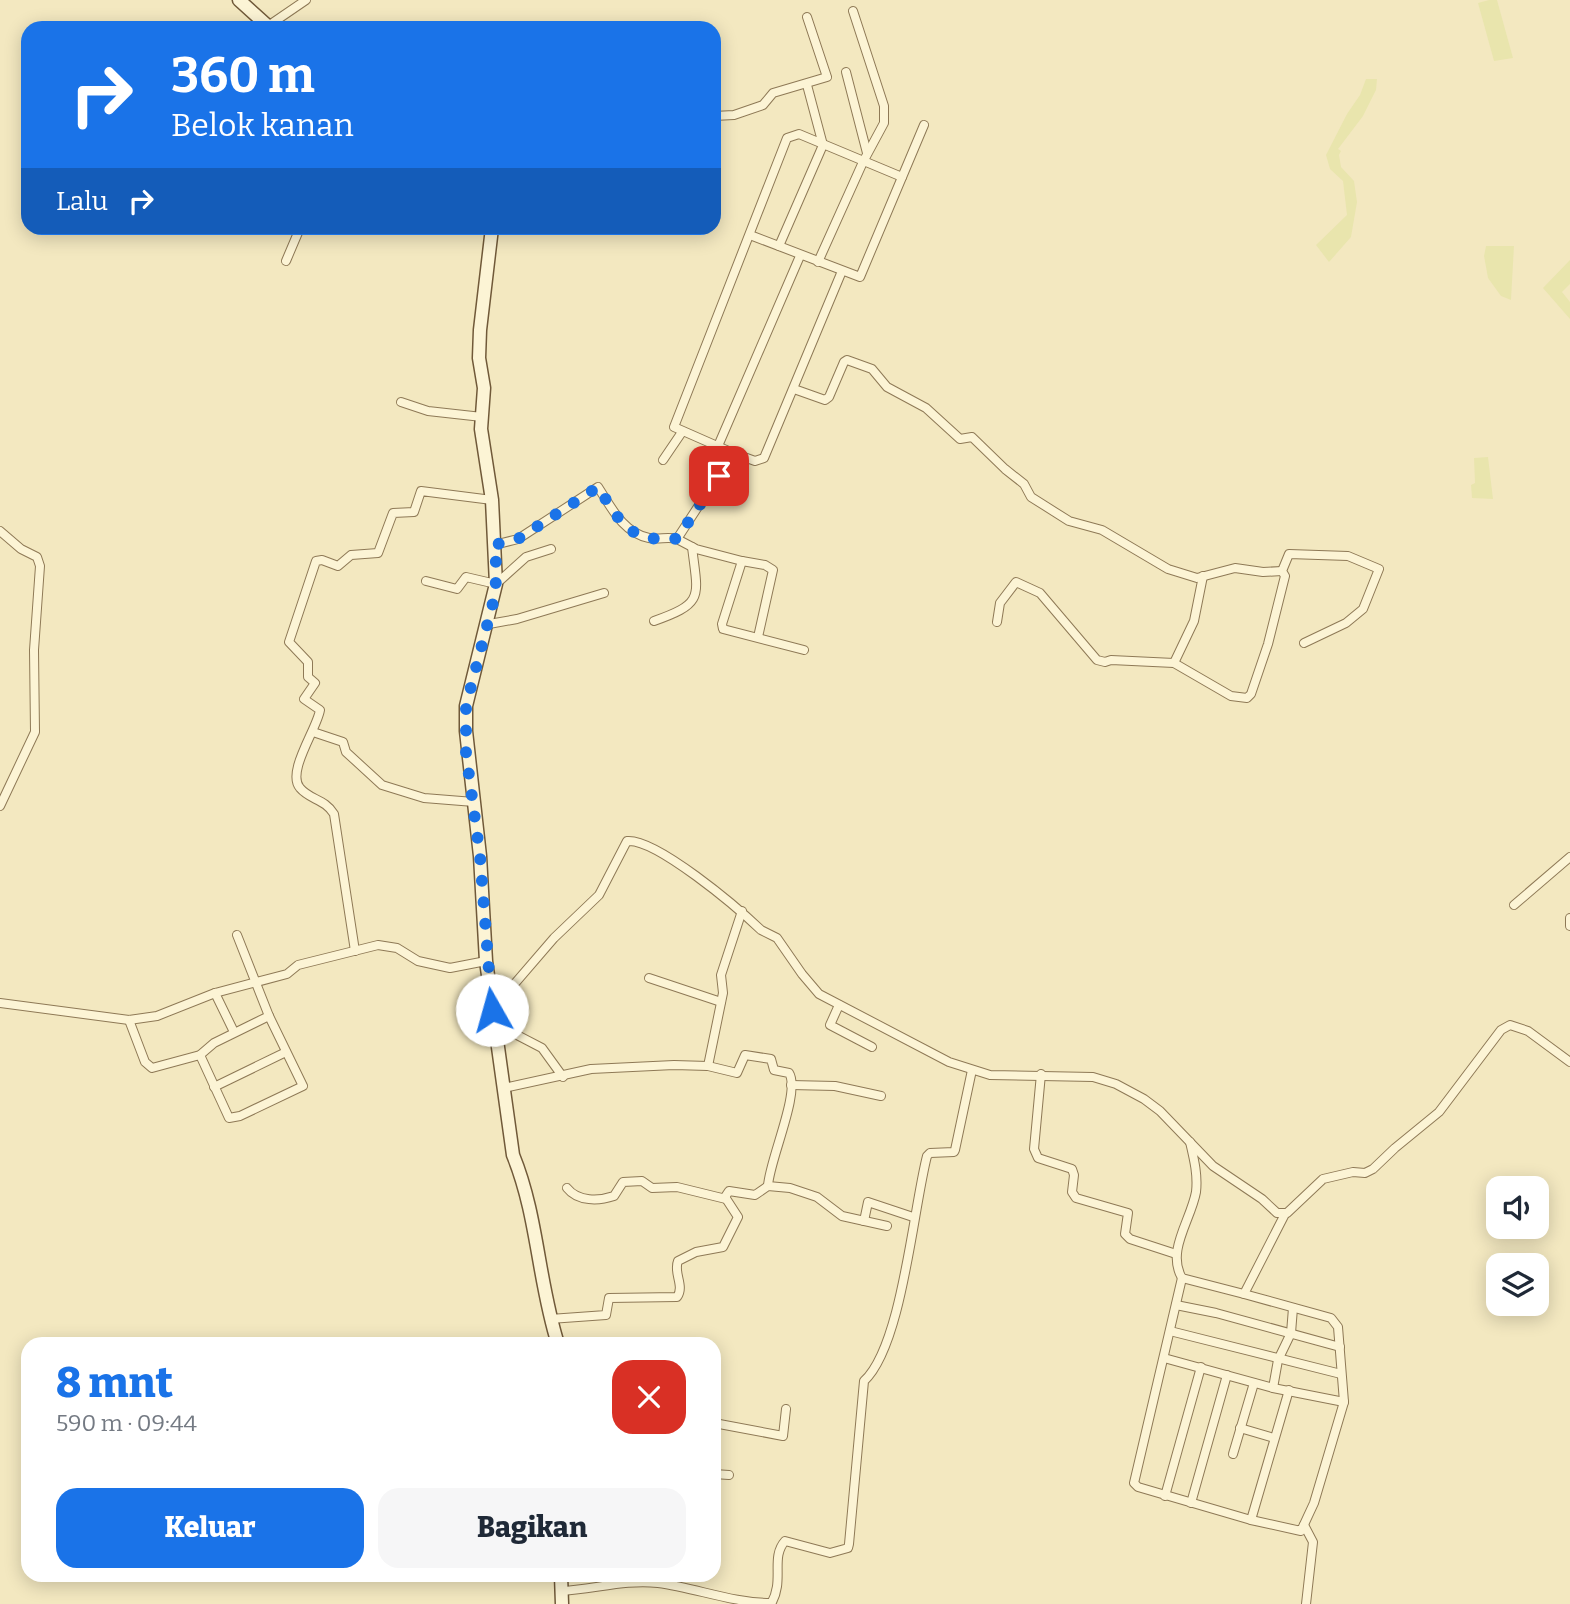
<!DOCTYPE html>
<html lang="id">
<head>
<meta charset="utf-8">
<style>
	:root { --surface:#fff; --page:#f6f6f7; --text:#1f2937; --muted:#747a83; --accent:#1a73e8 }
	body { margin:0; font-family:Bitter,serif; background:var(--page); color:var(--text); height:100vh; display:flex; flex-direction:column; font-size:26px; white-space:nowrap }
	* { box-sizing:border-box; margin:0 }
	p { font-size:23px; color:var(--muted) }
	.icon { flex:none; width:38px; height:38px; fill:none; stroke:currentColor; stroke-width:2; stroke-linecap:round; stroke-linejoin:round }
	.map { position:relative; flex:1; overflow:hidden }
	.panel { position:absolute; left:21px; top:1337px; width:700px; height:245px; display:flex; flex-direction:column; background:var(--surface); border-radius:21px; box-shadow:0 4px 18px #0003 }
	.panel>* { flex:none }
	.banner { position:absolute; left:21px; top:21px; width:700px; height:214px; border-radius:21px; box-shadow:0 4px 18px #0003; background:#1a73e8; color:#fff; overflow:hidden }
	.buttons { position:absolute; left:1486px; top:1176px; display:grid; gap:14px }
	.buttons a { display:grid; place-items:center; width:63px; height:63px; border-radius:14px; background:var(--surface); box-shadow:0 4px 18px #0003; font-size:35px }
	.pin { position:absolute; display:grid; place-items:center; width:60px; height:60px; color:#fff; margin:-30px; border-radius:14px; box-shadow:0 4px 10px #0006 }
	.me { position:absolute; width:77px; margin:-38px; rotate:353deg; stroke-linejoin:round; filter:drop-shadow(0 0 5px #0008) }
	.turn { display:flex; align-items:center; gap:24px; height:147px; padding:0 35px; font-size:32px }
	.turn .icon { width:91px; height:91px; stroke-width:2.5 }
	.turn b { display:block; font-size:49px; line-height:60px }
	.then { display:flex; align-items:center; height:66px; padding:0 35px; background:#0003; gap:14px; font-size:26px }
	.round { display:grid; place-items:center; flex:none; width:74px; height:74px; border-radius:21px; background:var(--page) }
	.head { display:flex; align-items:center; justify-content:space-between; height:119px; padding:0 35px }
	h1 { font-size:42px; font-weight:800; line-height:52px; color:var(--accent) }
	.button { display:flex; gap:14px; margin-top:auto; padding:14px 35px }
	.button a { flex:1; height:80px; border-radius:21px; background:var(--accent); color:#fff; font-size:28px; font-weight:800; line-height:80px; text-align:center }
	.button a+a { background:var(--page); color:var(--text) }
	.map>svg:first-child { display:block }
</style>
</head>
<body>
<div class="map">
<svg width="1570" height="1604" viewBox="0 0 1570 1604">
	<rect width="100%" height="100%" fill="#f3e8c0"/>
	<g fill="#e9e5ad">
		<polygon points="1489,0 1497,0 1513,58 1494,61 1478,3"/>
		<polygon points="1366,79 1377,79 1376,90 1363,116 1338,149 1341,151 1339,155 1341,167 1354,181 1357,202 1351,237 1329,262 1316,245 1347,215 1343,181 1330,169 1326,155 1347,114 1360,95"/>
		<polygon points="1486,246 1514,246 1511,300 1501,296 1488,278 1484,256"/>
		<polygon points="1570,260 1570,284 1562,292 1570,302 1570,319 1543,288"/>
		<polygon points="1488,457 1493,499 1472,498 1471,485 1475,483 1474,458"/>
	</g>
	<g fill="none" stroke-linecap="round" stroke-linejoin="round">
		<defs>
			<g id="street">
				<polyline points="268,26 306,0"/>
				<polyline points="846,72 867,153"/>
				<polyline points="714,116 734,115 763,105 773,93 827,77 807,17"/>
				<polyline points="750,235 860,277 924,125"/>
				<polyline points="779,246 823,145 807,85"/>
				<polyline points="286,261 300,228"/>
				<polyline points="818,262 863,162 884,123 884,106 853,11"/>
				<polyline points="794,389 825,400 829,397 844,362 847,360 872,369 887,387 926,408 960,439 972,437 1005,469 1024,484 1031,497 1069,521 1102,530 1168,569 1197,578 1235,568 1263,572 1282,571"/>
				<polyline points="401,402 428,411 482,417"/>
				<polyline points="718,446 800,256"/>
				<polyline points="733,453 755,461 764,458 842,271"/>
				<polyline points="663,460 682,432"/>
				<polyline points="0,531 21,549 37,557 40,566 34,650 35,732 0,806"/>
				<polyline points="677,539 696,549 742,561 722,624 723,629 804,650"/>
				<path d="M 494,545 L 518,539 L 598,487 C 611,507 623,533 649,538 C 659,540 668,536 677,539 L 733,453 L 674,427 L 787,138 L 799,134 L 902,177"/>
				<polyline points="742,561 765,565 773,570 758,637"/>
				<polyline points="426,581 457,589 466,577 496,584 526,557 551,549"/>
				<path d="M 654,621 C 705,603 698,597 692,547"/>
				<polyline points="997,622 1000,603 1016,582 1040,593 1097,660 1105,662 1111,660 1174,663 1231,696 1247,698 1251,694 1268,644 1285,576 1282,571 1289,554 1348,556 1379,569 1363,609 1346,623 1304,643"/>
				<polyline points="487,627 489,624 517,619 604,593"/>
				<polyline points="1174,663 1194,621 1203,576"/>
				<polyline points="313,732 343,742 346,752 382,785 424,798 474,802"/>
				<polyline points="1514,905 1570,857"/>
				<polyline points="1570,918 1570,926"/>
				<path d="M 355,951 L 334,814 C 325,799 310,800 300,788 C 286,772 317,729 320,710 L 304,699 L 315,683 L 308,677 L 308,662 L 289,642 L 316,561 L 322,560 L 338,566 L 351,555 L 378,553 L 393,513 L 414,512 L 421,491 L 492,500"/>
				<polyline points="649,978 721,1002"/>
				<polyline points="215,993 234,1032"/>
				<polyline points="0,1003 129,1020 157,1016 215,993 287,974 298,965 378,945 397,948 418,961 450,968 486,961"/>
				<polyline points="839,1005 830,1025 872,1047"/>
				<path d="M 492,1010 L 554,938 L 599,895 L 627,841 C 656,838 738,908 761,930 L 777,938 L 802,974 L 819,994 L 949,1062 L 990,1075 L 1093,1077 L 1116,1084 L 1144,1099 L 1160,1111 L 1213,1166 L 1262,1199 L 1277,1213 L 1287,1213 L 1323,1179 L 1353,1172 L 1365,1173 L 1373,1169 L 1395,1148 L 1439,1112 L 1501,1030 L 1510,1025 L 1528,1031 L 1570,1062"/>
				<polyline points="129,1020 145,1062 152,1068 200,1055 214,1043 269,1016"/>
				<polyline points="494,1023 542,1048 563,1077"/>
				<polyline points="200,1055 229,1118 240,1116 303,1086 269,1016 237,935"/>
				<polyline points="708,1066 723,993 721,975 742,911"/>
				<polyline points="1041,1074 1034,1149 1038,1158 1072,1169 1074,1175 1072,1192 1076,1198 1128,1213 1125,1234 1130,1239 1176,1254"/>
				<polyline points="791,1085 835,1086 881,1096"/>
				<polyline points="214,1087 286,1052"/>
				<path d="M 504,1088 L 591,1069 L 674,1065 L 708,1066 L 737,1073 L 745,1055 L 771,1059 L 774,1070 L 789,1073 C 801,1092 769,1161 768,1186"/>
				<path d="M 1190,1142 C 1194,1159 1198,1175 1196,1192 C 1191,1220 1166,1251 1182,1278 L 1244,1294 L 1285,1214"/>
				<path d="M 567,1188 C 578,1202 599,1201 614,1196 L 623,1182 L 642,1181 L 652,1188 L 677,1187 L 726,1199"/>
				<polyline points="864,1221 868,1202 913,1217"/>
				<polyline points="1182,1278 1134,1483 1138,1487 1251,1520 1301,1531 1314,1503 1344,1402 1338,1327 1331,1318 1244,1294"/>
				<polyline points="1176,1305 1216,1313 1340,1347"/>
				<path d="M 550,1319 L 606,1315 L 609,1298 L 677,1297 C 685,1286 673,1273 678,1261 L 696,1252 L 723,1247 L 738,1217 L 725,1197 L 729,1191 L 755,1195 L 768,1186 L 790,1188 L 817,1197 L 842,1216 L 887,1226"/>
				<polyline points="1170,1331 1341,1374"/>
				<polyline points="1164,1358 1273,1388 1344,1402"/>
				<polyline points="1273,1388 1278,1360 1291,1333 1293,1308"/>
				<polyline points="714,1423 783,1436 786,1409"/>
				<polyline points="1240,1428 1274,1438"/>
				<polyline points="1233,1454 1254,1383"/>
				<polyline points="714,1474 729,1475"/>
				<polyline points="1165,1496 1201,1367"/>
				<polyline points="1191,1503 1227,1375"/>
				<polyline points="1251,1520 1289,1390"/>
				<polyline points="1304,1525 1313,1542 1306,1604"/>
				<path d="M 560,1591 C 592,1590 625,1579 658,1583 C 696,1588 733,1603 771,1603"/>
				<path d="M 771,1604 C 785,1580 770,1558 785,1541 L 830,1553 L 848,1548 L 849,1544 L 864,1381 C 902,1346 913,1210 927,1156 L 930,1153 L 954,1152 L 955,1150 L 972,1070"/>
			</g>
			<g id="secondary">
				<polyline points="239,0 270,28"/>
				<path d="M 492,228 L 480,330 L 479,358 L 484,388 L 481,429 L 492,500 L 496,584 L 466,706 L 466,731 L 480,856 L 486,961 L 513,1155 C 538,1216 538,1282 558,1344"/>
				<polyline points="561,1575 562,1604"/>
			</g>
		</defs>
		<use href="#street" stroke="#8e7956" stroke-width="10"/>
		<use href="#secondary" stroke="#705939" stroke-width="15"/>
		<use href="#street" stroke="#fcf4d5" stroke-width="8"/>
		<use href="#secondary" stroke="#fcf4d5" stroke-width="12"/>
	</g>
	<g fill="none" stroke-linecap="round" stroke-linejoin="round">
		<path stroke="#1a73e8" stroke-width="12" stroke-dasharray="0 21.6" d="M 492,1010 L 480,856 L 466,753 L 466,706 L 494,599 L 497,572 L 494,545 L 518,539 L 598,487 C 611,507 623,533 649,538 C 659,540 668,537 677,539 L 719,476"/>
	</g>
</svg>
<div class="buttons">
<a><svg class="icon" aria-label="sound" viewBox="0 0 24 24"><path d="M4 9h4l5-4v14l-5-4H4zM17 9q2 3 0 6"/></svg></a>
<a><svg class="icon" aria-label="layers" viewBox="0 0 24 24"><path d="M12 4l9 5-9 5-9-5zM3 14l9 5 9-5"/></svg></a>
</div>
<div class="pin" style="left:719px;top:476px;background:#d93025"><svg class="icon" aria-label="arrive" viewBox="0 0 24 24"><path d="M6 21V4h12l-3 4 3 4H6"/></svg></div>
<svg class="me" style="left:492px;top:1010px" viewBox="-20 -20 40 40"><circle r="19" fill="#fff"/><path d="M0-13L10 11 0 6-10 11z" fill="#1a73e8"/></svg>
<div class="banner">
<div class="turn"><svg class="icon" aria-label="right" viewBox="0 0 24 24"><path d="M7 20v-9h11M14 6l5 5-5 5"/></svg><div><b>360 m</b>Belok kanan</div></div>
<div class="then">Lalu<svg class="icon" aria-label="right" viewBox="0 0 24 24"><path d="M7 20v-9h11M14 6l5 5-5 5"/></svg></div>
</div>
<section class="panel">
<div class="head"><div><h1>8 mnt</h1><p>590 m · 09:44</p></div><a class="round" style="background:#d93025;color:#fff"><svg class="icon" aria-label="close" viewBox="0 0 24 24"><path d="M6 6l12 12M18 6L6 18"/></svg></a></div>
<div class="button"><a>Keluar</a><a>Bagikan</a></div>
</section>
</div>
</body>
</html>
